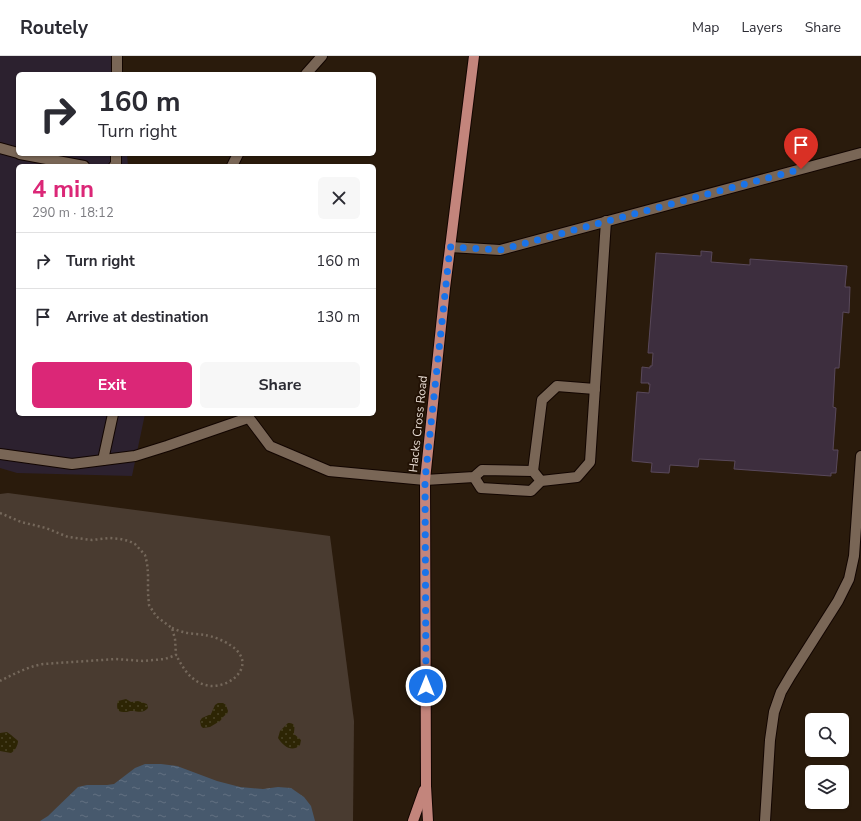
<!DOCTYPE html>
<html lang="en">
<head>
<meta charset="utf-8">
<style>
	:root { --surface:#fff; --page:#f7f7f7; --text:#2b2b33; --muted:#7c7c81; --line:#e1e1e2; --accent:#db2777 }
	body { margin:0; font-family:"Nunito Sans",sans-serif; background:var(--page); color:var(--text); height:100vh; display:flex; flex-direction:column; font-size:15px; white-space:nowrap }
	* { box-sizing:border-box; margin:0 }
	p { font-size:13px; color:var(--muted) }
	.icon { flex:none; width:22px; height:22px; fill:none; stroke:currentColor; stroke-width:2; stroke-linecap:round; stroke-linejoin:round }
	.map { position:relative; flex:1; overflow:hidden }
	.details { position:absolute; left:16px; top:108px; width:360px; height:252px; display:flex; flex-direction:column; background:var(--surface); border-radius:6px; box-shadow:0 1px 3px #0004 }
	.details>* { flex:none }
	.banner { position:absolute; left:16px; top:16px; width:360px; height:84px; border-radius:6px; box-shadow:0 1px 3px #0004; background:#fff; color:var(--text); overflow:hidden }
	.fabs { position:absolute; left:805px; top:657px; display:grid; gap:8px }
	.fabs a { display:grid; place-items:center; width:44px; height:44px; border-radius:6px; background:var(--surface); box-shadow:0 1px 3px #0004; font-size:20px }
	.pin { position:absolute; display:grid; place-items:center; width:34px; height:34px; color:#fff; margin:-41px -17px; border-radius:50% 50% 50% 0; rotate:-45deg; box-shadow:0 0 4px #0007 }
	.pin .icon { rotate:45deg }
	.me { position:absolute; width:44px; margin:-22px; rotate:0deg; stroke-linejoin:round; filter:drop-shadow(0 0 3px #0008) }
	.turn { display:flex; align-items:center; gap:14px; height:84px; padding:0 16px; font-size:18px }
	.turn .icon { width:52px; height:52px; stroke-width:2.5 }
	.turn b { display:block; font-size:28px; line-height:34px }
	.round { display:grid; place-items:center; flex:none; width:42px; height:42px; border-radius:6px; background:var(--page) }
	.overview { display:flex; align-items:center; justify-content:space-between; height:68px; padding:0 16px }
	h1 { font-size:24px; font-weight:700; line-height:30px; color:var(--accent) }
	.cta { display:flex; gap:8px; margin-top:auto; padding:8px 16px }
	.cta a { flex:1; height:46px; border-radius:6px; background:var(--accent); color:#fff; font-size:16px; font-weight:700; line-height:46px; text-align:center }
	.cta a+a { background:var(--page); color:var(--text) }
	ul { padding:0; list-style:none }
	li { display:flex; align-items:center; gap:12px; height:56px; padding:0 16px; border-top:1px solid var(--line) }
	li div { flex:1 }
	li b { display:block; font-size:15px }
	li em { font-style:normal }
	header { display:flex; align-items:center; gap:24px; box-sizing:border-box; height:56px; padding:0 20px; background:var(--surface); border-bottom:1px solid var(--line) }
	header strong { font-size:19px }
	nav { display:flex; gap:22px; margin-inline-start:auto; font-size:14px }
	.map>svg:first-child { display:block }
</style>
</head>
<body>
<header>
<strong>Routely</strong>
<nav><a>Map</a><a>Layers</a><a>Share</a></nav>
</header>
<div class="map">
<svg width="861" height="765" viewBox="0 0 861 765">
	<defs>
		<pattern id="sand-dots" width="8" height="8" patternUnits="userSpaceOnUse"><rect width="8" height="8" fill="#2d2504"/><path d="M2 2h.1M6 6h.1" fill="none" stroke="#4b4428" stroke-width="1.8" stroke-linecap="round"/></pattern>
		<pattern id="water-ripples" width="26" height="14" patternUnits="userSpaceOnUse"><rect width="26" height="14" fill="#47596d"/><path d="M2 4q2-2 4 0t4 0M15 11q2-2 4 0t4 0" fill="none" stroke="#627081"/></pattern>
	</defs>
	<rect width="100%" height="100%" fill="#2a1b0c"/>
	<polygon fill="#2c212f" points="0,0 118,0 120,18 18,18 18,98 127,98 128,110 18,110 18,358 145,358 132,420 17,417 0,412"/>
	<polygon fill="#493b30" points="8,437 330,480 354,665 353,765 0,765 0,438"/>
	<g fill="url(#sand-dots)">
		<path d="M 126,643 L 131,646 L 138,645 L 147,648 L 148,652 C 143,658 138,655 132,655 C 126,655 131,656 125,656 C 117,657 116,651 118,645 Z"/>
		<polygon points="218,647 223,647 226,649 228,655 227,658 224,660 220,665 210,671 203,672 201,670 200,665 202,662 211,658 215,649"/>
		<path d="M 288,667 C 297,667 294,673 294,678 L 301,684 L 300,689 C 292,697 283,690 278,682 L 280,675 Z"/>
		<path d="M 7,676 C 9,677 17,684 18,685 C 18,689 15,695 11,697 L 0,695 L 0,677 Z"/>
	</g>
	<polygon fill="url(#water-ripples)" points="145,708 161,708 177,710 217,725 240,731 263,733 278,731 291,732 304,741 311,750 315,765 40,765 48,760 78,731 87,729 107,729 114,728 135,712"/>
	<polygon fill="#3d2e3e" stroke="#59495b" points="701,195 712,196 711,206 750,209 750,203 847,210 845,231 850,231 849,257 843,256 839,312 835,312 833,351 836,352 833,394 838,394 836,417 831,417 831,420 734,413 735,405 699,403 698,411 670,409 669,417 651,416 652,407 632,405 637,336 649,337 650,328 648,328 649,327 641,327 642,311 650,312 650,310 652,310 653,297 648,297 656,197 701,200"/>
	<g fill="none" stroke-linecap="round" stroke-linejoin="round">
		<defs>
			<g id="minor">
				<polyline points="117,18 117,0"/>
				<polyline points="306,18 322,0"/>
				<polyline points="0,92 18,97"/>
				<polyline points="20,98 84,110"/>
				<polyline points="114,110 116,109 116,98"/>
				<polyline points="232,110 238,98"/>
				<polyline points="450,191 500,194 861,97"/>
				<polyline points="246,358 270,390 329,415 425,424 474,421 482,414 533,415 541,425"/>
				<polyline points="0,398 72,408 135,400 167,390 248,362"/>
				<polyline points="103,404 113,358"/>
				<polyline points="533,415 542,344 557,330 595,333"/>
				<polyline points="474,421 481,432 531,435 541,425 577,421 590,406 606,165"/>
				<polyline points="765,765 770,684 774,656 781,636 791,619 838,545 849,523 854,500 861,400"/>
			</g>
			<g id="major">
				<polyline points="413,765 424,734"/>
				<polyline points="428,765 426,730 425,424 445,232 474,0"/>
			</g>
		</defs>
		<use href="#minor" stroke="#120500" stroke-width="12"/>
		<use href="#major" stroke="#120500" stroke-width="12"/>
		<g stroke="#75685b" stroke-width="2.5" stroke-dasharray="2 3" stroke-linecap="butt">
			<path d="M 0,457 L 21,466 L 46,472 L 68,481 L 92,484 L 110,482 L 120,483 L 129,485 L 135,488 L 145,499 L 147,507 L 148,517 L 148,537 L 149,549 L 156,560 L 172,572 L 175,583 L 176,599 L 165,603 L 143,605 L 116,603 L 43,608 C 27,611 14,618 0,625"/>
			<path d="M 172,572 C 175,573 179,575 183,576 C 190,578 198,578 205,579 C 212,580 225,585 230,589 C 257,606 235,630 212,630 C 206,630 199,627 195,624 C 186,618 181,608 176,599"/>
		</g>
		<use href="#minor" stroke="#796656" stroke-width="10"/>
		<use href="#major" stroke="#c3857c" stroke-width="10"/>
	</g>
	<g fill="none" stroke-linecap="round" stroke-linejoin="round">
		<polyline stroke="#1a73e8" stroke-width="7" stroke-dasharray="0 12.6" points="426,630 425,424 450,191 500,194 801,113"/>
	</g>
	<g text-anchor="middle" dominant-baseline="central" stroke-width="4" stroke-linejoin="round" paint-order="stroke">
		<g font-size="12" fill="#e7dcd3" stroke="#211104">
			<text transform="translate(418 368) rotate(-84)">Hacks Cross Road</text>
		</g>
	</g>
</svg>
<div class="fabs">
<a><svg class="icon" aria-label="search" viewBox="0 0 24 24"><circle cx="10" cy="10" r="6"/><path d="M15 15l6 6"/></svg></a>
<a><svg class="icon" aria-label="layers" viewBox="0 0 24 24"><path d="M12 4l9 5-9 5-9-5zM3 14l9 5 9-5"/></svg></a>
</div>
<div class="pin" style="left:801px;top:113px;background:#d93025"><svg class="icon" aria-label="arrive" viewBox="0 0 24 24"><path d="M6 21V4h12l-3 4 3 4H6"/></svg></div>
<svg class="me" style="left:426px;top:630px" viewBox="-20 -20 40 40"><circle r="17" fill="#1a73e8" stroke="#fff" stroke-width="3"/><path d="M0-11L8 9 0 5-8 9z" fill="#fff"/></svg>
<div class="banner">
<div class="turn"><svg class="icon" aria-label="right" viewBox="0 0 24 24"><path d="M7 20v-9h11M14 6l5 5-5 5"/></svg><div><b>160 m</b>Turn right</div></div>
</div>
<section class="details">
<div class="overview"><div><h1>4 min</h1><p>290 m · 18:12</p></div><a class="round"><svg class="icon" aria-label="close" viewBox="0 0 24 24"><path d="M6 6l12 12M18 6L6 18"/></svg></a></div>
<ul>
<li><svg class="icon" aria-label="right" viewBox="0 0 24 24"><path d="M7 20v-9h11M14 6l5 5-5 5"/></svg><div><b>Turn right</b></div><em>160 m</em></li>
<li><svg class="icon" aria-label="arrive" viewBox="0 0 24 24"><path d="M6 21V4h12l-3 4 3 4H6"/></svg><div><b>Arrive at destination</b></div><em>130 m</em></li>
</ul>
<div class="cta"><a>Exit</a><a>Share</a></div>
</section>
</div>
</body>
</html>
